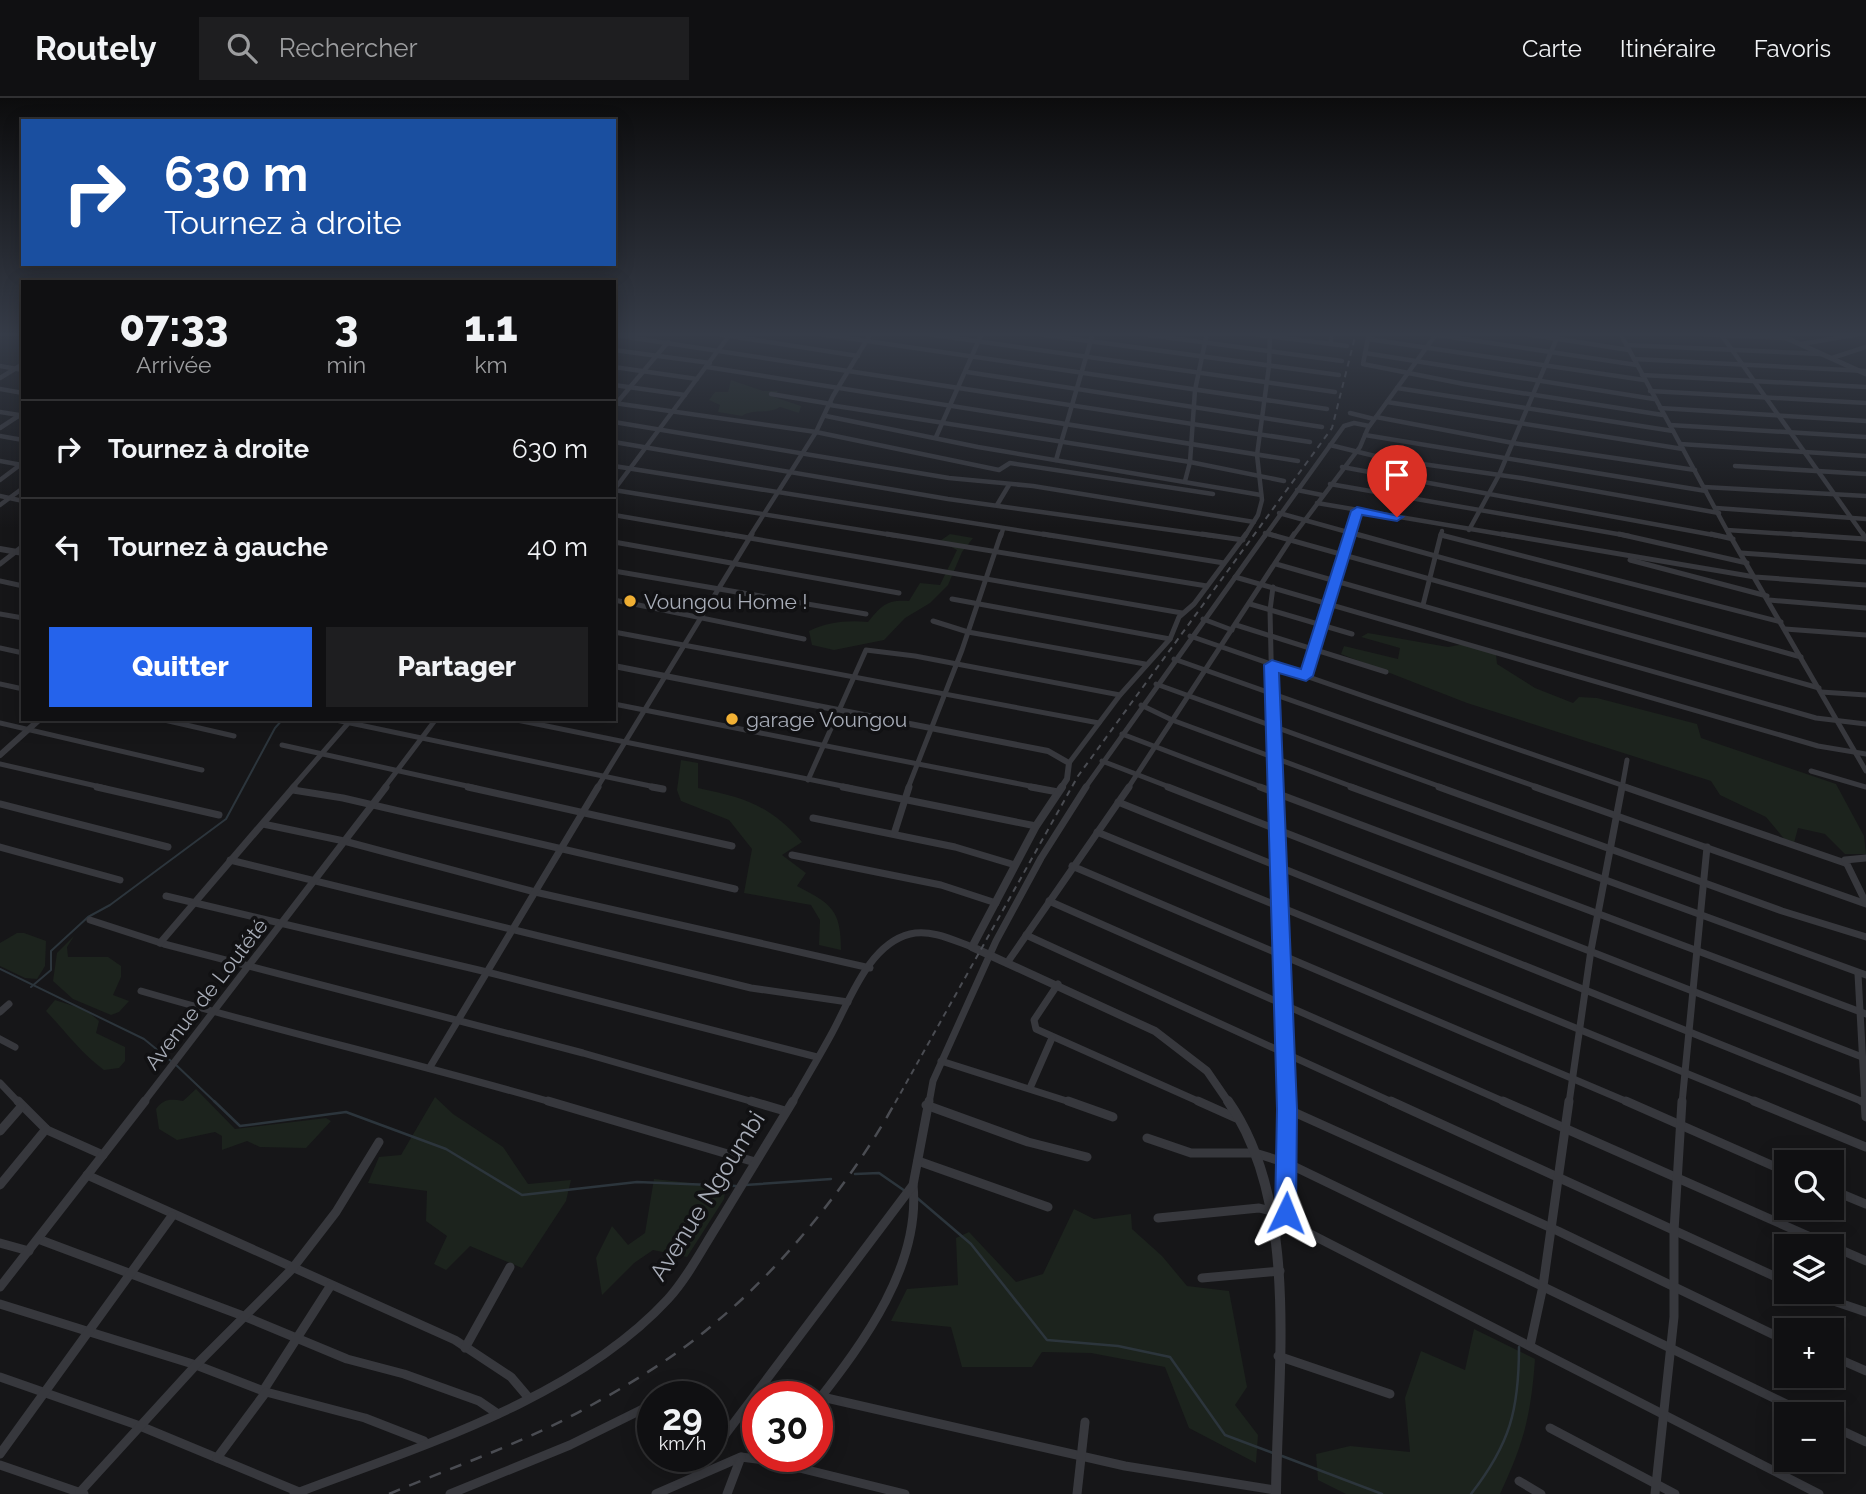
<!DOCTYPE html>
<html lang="fr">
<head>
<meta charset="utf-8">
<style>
	:root { --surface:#101012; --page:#1e1e20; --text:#f1f3f6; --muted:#9c9d9f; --line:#303032; --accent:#2563eb }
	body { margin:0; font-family:Raleway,sans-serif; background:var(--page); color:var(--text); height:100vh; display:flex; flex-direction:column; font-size:26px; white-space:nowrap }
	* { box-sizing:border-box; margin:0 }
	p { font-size:23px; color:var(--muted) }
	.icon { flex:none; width:38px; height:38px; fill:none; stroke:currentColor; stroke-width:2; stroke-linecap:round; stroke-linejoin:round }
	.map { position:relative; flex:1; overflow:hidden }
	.sheet { position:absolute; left:21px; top:182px; width:595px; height:441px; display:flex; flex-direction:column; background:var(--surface); border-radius:0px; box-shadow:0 4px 18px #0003,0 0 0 2px var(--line) }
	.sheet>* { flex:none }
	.guide { position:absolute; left:21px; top:21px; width:595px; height:147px; border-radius:0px; box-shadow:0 4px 18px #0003,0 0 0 2px var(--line); background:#1a4fa0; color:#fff; overflow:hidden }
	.controls { position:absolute; left:1774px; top:1052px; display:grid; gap:14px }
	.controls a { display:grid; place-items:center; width:70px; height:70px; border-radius:0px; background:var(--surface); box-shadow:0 4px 18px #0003,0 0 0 2px var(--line); font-size:35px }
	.speed { position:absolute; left:637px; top:1283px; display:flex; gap:14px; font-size:35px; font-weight:700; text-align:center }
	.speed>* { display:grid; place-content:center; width:91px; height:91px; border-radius:50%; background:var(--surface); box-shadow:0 4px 18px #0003,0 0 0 2px var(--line); line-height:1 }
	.speed small { font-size:18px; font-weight:400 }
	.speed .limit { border:10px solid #d22; background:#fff; color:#111 }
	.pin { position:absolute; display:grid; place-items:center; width:60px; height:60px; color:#fff; margin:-72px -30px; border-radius:50% 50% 50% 0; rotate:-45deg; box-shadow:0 0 7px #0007 }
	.pin .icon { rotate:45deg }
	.me { position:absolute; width:77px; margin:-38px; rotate:2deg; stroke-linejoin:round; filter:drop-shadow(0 0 5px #0008) }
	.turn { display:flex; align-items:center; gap:24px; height:147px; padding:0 28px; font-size:32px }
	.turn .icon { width:91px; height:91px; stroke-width:2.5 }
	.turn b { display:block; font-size:49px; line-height:60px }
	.eta { display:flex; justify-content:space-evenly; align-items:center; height:119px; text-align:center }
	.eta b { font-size:42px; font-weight:800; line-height:49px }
	.primary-button { display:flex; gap:14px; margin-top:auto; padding:14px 28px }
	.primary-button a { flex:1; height:80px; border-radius:0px; background:var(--accent); color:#fff; font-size:28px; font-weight:800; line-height:80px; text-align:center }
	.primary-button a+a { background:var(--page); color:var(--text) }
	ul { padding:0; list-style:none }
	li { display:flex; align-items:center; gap:21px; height:98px; padding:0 28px; border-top:2px solid var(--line) }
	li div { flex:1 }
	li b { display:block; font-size:26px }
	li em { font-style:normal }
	header { display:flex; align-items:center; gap:42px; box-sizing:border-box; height:98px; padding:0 35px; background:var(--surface); border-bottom:2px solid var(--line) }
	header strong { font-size:33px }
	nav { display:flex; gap:38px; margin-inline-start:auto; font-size:24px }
	.search { width:490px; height:63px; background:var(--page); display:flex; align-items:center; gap:18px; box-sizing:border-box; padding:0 24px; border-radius:0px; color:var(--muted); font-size:26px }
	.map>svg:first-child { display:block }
</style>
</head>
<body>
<header>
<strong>Routely</strong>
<div class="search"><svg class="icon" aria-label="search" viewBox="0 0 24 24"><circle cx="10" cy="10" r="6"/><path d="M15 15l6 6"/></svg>Rechercher</div>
<nav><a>Carte</a><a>Itinéraire</a><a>Favoris</a></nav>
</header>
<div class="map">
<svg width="1866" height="1396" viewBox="0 0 1866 1396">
	<rect width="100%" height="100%" fill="#161618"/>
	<g fill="#1c231d">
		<path d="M 731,282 L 763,293 L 778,293 L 774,299 L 801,308 L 799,315 L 780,309 C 766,317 755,310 742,318 L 718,314 L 720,307 L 709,302 L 715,294 L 728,294 Z"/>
		<path d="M 950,436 L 973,440 L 962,454 L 948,487 L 930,505 L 905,520 L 884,542 L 834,552 L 812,547 L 809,533 C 828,524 847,522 868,524 C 881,508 887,501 909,503 L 920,485 L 940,487 L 957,452 L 940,443 Z"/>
		<polygon points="1368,535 1448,549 1464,546 1496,556 1497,566 1535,590 1573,605 1579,599 1597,600 1697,626 1701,640 1836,686 1864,738 1866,756 1845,756 1825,736 1798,730 1794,745 1786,743 1766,719 1720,697 1711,683 1467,605 1341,556 1344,548 1398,561 1400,550 1361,539"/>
		<path d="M 681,662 L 698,665 L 698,690 C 744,700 769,706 802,744 L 782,757 L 806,775 L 797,788 C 831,806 841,811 841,852 L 819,847 L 820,822 L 811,807 L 744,795 L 752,751 L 729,722 L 681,703 L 677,692 Z"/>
		<polygon points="17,835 24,835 46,843 45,868 37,881 25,880 0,868 0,845"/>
		<polygon points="74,838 67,849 68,859 108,859 121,868 121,879 113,897 129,903 119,914 111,917 73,901 53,883 57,855"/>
		<path d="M 55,902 L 86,912 L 99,923 L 96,935 L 125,949 L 125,963 L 119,970 L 104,972 C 79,953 67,935 46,913 Z"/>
		<path d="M 196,991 L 235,1031 L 326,1020 L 331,1023 L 306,1050 L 260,1049 L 247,1043 L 222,1052 L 222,1038 L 215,1034 L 177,1042 L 159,1031 L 156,1011 C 164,1000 171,1001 183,1003 Z"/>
		<polygon points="435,999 453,1016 503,1049 528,1086 571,1082 566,1103 522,1170 470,1148 446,1172 434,1166 447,1138 426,1123 427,1093 368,1085 379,1059 401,1057"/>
		<polygon points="654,1081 726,1089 724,1101 687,1159 653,1152 634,1165 602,1197 596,1160 612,1128 628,1147 645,1135"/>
		<polygon points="1074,1111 1094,1121 1131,1116 1132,1131 1162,1158 1187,1188 1229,1193 1247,1289 1235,1307 1258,1337 1256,1365 1189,1330 1165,1269 1091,1255 1042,1254 1032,1269 962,1269 951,1229 891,1223 907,1191 958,1187 956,1140 969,1134 1016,1184 1043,1176"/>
		<path d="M 1474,1231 L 1535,1261 C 1531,1317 1524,1345 1500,1396 L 1346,1396 L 1318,1382 L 1316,1356 L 1350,1348 L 1410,1354 L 1405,1300 L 1421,1253 L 1465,1272 Z"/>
	</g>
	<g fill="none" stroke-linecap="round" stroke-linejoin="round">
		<g stroke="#2c353c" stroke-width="2">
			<polyline points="0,871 144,941 171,963"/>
			<polyline points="31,889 51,872 51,853 88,819 110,807 226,721 275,630 283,621"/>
			<polyline points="175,966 216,1005"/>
		</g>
		<g stroke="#2c353c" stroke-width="2.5">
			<polyline points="214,1003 240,1028 346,1014 446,1051 522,1097 637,1084 736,1088"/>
			<polyline points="855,1076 879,1075 905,1093"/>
			<polyline points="745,1087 831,1081"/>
			<polyline points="916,1099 971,1146 1047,1242 1118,1248 1170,1259 1225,1337 1273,1355"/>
			<polyline points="1282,1358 1382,1396"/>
			<path d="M 1471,1396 C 1510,1346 1519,1312 1519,1249"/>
		</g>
		<g stroke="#37383d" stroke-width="4.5">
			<polyline points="710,235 858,258"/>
			<polyline points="813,235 1327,311"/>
			<polyline points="920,235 1335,294"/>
			<polyline points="1030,235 1339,277"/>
			<polyline points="1134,235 1342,263"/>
			<polyline points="1244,235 1347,248"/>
			<polyline points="1331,235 1331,246"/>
			<polyline points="1369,235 1363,266 1464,286 1663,317"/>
			<polyline points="1424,235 1637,267"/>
			<polyline points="1520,235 1629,252"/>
			<polyline points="1620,235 1730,438"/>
			<polyline points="1672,235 1786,240"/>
			<polyline points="1720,235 1864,438"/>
			<polyline points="614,237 1310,344"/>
			<polyline points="1368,241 1644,282"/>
			<polyline points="1801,246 1866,235"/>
			<polyline points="1626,247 1821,256"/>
			<polyline points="614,252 710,265"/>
			<polyline points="1365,255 1654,301"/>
			<polyline points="1832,260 1866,249"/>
			<polyline points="1634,261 1866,273"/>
			<polyline points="0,268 23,272"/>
			<polyline points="614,269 697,281"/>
			<polyline points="707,269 1298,363"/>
			<polyline points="967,274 1322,329"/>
			<polyline points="1642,277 1866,289"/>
			<polyline points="0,280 23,266"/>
			<polyline points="614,287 685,297"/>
			<polyline points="1397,290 1673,333"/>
			<polyline points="0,291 23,295"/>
			<polyline points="1650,293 1866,305"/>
			<polyline points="771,296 831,306"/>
			<polyline points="1387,304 1683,351"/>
			<polyline points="614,305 816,334 999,372 1010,365 1213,396"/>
			<polyline points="615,307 668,244"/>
			<polyline points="830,307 1190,364 1284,383"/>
			<polyline points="1660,310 1866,323"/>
			<polyline points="0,314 19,317"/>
			<polyline points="1350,315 1374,321"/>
			<polyline points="826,318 978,349 1261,397"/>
			<polyline points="1376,319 1513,345 1695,372"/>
			<polyline points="614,324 949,380 1033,388 1254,424"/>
			<polyline points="1670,327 1866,339"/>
			<polyline points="0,330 23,315"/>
			<polyline points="1365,337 1706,393"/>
			<polyline points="0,338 23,342"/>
			<polyline points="936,339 982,235"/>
			<polyline points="614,344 948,401 1214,438"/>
			<polyline points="1680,346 1866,358"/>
			<polyline points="1330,347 1387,361 1521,380 1719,415"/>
			<polyline points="1056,362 1093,235"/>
			<polyline points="0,363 22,367"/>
			<polyline points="614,368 1054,438"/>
			<polyline points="1735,368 1866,376"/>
			<polyline points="1342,369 1719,438"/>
			<polyline points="0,382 20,367"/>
			<polyline points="1185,383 1190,364 1195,292 1207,235"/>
			<polyline points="1330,386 1629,438"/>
			<polyline points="1704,389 1866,398"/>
			<polyline points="614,392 898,438"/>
			<polyline points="614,392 731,235"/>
			<polyline points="1297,392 1322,397"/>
			<polyline points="0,398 23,403"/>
			<polyline points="1317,405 1512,438"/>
			<polyline points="0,407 23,390"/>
			<polyline points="997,407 1009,387"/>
			<polyline points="1716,410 1866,421"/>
			<polyline points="1279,415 1362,438"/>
			<polyline points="614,417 736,438"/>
			<polyline points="1469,432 1499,377 1559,235"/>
			<polyline points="1727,432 1820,438"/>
			<polyline points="1265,435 1276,438"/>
			<polyline points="1441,437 1445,438"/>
			<polyline points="750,438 816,334 833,298 871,235"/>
			<polyline points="1001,438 1003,431"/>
			<polyline points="1245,438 1258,417 1262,402 1257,357 1269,268 1270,235"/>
			<polyline points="1265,438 1344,328 1354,325 1369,328"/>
			<polyline points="1293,438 1360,349 1368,330 1437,235"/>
			<polyline points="1349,438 1357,413"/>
			<polyline points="1441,438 1442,433"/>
		</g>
		<g stroke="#37383d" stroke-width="5">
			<polyline points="726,436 1182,515"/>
			<polyline points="887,436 1207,488"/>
			<polyline points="1043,436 1224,465"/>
			<polyline points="1202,436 1243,442"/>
			<polyline points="1269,436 1819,590"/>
			<polyline points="1356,436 1801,559"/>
			<polyline points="1502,436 1755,479 1866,487"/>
			<polyline points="1619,436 1747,465"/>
			<polyline points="1711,436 1733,441"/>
			<polyline points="1729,436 1866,673"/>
			<polyline points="1793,436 1866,441"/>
			<polyline points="1863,436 1866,441"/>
			<polyline points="1441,437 1781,524"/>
			<polyline points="614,444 899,495"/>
			<polyline points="1741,455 1866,464"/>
			<polyline points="1630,462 1767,498"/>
			<polyline points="0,466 23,448"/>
			<polyline points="1276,466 1816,620 1866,626"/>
			<polyline points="614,473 866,516"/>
			<polyline points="1235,479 1818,648 1866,656"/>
			<polyline points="0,483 23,488"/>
			<polyline points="1273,489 1270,512 1274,690"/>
			<polyline points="952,501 1170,541"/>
			<polyline points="614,502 804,541"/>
			<polyline points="1769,502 1866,510"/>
			<polyline points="1250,506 1352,536"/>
			<polyline points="1423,507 1441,436"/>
			<polyline points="0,516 23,520"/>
			<polyline points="1203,521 1232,532"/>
			<polyline points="933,523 968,534 1145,566"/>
			<polyline points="1236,527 1386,574"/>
			<polyline points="1785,531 1866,537"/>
			<polyline points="614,534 1099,625"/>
			<polyline points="1190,538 1630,690"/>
			<polyline points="0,550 23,555"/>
			<polyline points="1174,561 1540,690"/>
			<polyline points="1306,578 1349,436"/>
			<polyline points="0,586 23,591"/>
			<polyline points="1156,586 1444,690"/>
			<polyline points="1821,594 1866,597"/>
			<polyline points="614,606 1040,690"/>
			<polyline points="1141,607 1172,622 1356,690"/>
			<polyline points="160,621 234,638"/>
			<polyline points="331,621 660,690"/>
			<polyline points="512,621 852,690"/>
			<polyline points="0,625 202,672"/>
			<polyline points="1122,636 1264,690"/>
			<polyline points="282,647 476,690"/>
			<polyline points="1102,663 1172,690"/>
			<polyline points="1069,665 1120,597 1170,541 1179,519 1194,506 1246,436"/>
			<polyline points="0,666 105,690"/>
			<polyline points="1811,673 1866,689"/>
			<polyline points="808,682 866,552 915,558 1120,597"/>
			<polyline points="292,690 350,623"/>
			<polyline points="384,690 436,621"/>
			<polyline points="597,690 752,436"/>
			<polyline points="908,690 962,552 1001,436"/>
			<polyline points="1085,690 1266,436"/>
			<polyline points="1128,690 1294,436"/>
			<polyline points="1622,690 1627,662"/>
		</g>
		<g stroke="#37383d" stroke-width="7">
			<polyline points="97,689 219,717"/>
			<polyline points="468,689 732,748"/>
			<polyline points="652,689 663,691"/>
			<polyline points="843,689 1036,728"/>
			<polyline points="1031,689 1058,694"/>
			<polyline points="1168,689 1862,959"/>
			<polyline points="1260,689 1866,916"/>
			<polyline points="1274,689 1287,1005"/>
			<polyline points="1351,689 1866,877"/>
			<polyline points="1439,689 1782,813 1866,839"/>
			<polyline points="1535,689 1866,806"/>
			<polyline points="1625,689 1845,765"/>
			<polyline points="293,692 343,700 735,791"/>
			<polyline points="1118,704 1866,1005"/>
			<polyline points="0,706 168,749"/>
			<polyline points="813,720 955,749 1015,767"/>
			<polyline points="263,726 344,743 535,794 870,870"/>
			<polyline points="1097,734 1759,1005"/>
			<polyline points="894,736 909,689"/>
			<polyline points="0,749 120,782"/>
			<polyline points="792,757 941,787 996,805"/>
			<polyline points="1866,760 1845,762 1866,805"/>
			<polyline points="230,762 751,890 848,904"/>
			<polyline points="1072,768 1630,1005"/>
			<polyline points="166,798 487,874 817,959"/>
			<polyline points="1049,803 1507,1005"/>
			<polyline points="90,822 164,846 583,955 757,1005"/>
			<polyline points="1026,837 1394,1005"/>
			<polyline points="160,845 294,689"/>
			<polyline points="1007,865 1129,689"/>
			<polyline points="1858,876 1865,1005"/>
			<polyline points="1058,886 1034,922 1036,931 1202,1005"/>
			<path d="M 141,893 C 278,933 417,965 554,1005"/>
			<polyline points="0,914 9,906"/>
			<polyline points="0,941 15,949"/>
			<polyline points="941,963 1073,1005"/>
			<polyline points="430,969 598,689"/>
			<polyline points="0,985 19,1005"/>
			<polyline points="1030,990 1052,940"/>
			<polyline points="143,1005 386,689"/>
			<path d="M 792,1005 C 805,982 819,959 832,935 C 850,902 869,846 910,836 C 931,831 953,842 972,849"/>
			<polyline points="929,1005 933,983 996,843 1041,760 1086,689"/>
			<polyline points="1569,1005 1591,852 1622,689"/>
			<polyline points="1682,1005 1707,749"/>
		</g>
		<g stroke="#37383d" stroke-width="9">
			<polyline points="18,1003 47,1032 103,1057"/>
			<polyline points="548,1003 755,1064"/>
			<polyline points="751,1003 785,1013"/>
			<polyline points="1068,1003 1113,1019"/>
			<polyline points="1198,1003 1236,1020"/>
			<polyline points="1391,1003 1787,1184"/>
			<polyline points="1503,1003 1831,1148"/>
			<polyline points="1626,1003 1787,1074"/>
			<polyline points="1754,1003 1866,1049"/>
			<polyline points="1862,1003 1866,1005"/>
			<polyline points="1865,1003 1866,1019"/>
			<polyline points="926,1007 1028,1044 1087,1059"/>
			<polyline points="1287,1011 1558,1133 1787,1243"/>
			<polyline points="0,1033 21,1009"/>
			<polyline points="1147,1040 1191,1055 1255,1055 1287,1065 1807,1316"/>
			<polyline points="918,1063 1048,1109"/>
			<polyline points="87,1077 455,1242 511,1279 528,1299"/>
			<polyline points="0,1087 46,1031"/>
			<polyline points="1832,1092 1866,1106"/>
			<polyline points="1158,1120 1259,1110 1271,1113"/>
			<polyline points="1285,1123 1819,1396"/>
			<polyline points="1276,1138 1286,1115 1287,1003"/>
			<polyline points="38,1141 246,1219 347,1261 404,1276 479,1303 498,1316"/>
			<polyline points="0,1145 29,1153"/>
			<polyline points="1832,1148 1866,1163"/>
			<polyline points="1202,1180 1280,1173"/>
			<polyline points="0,1189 145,1003"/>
			<polyline points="1807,1194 1866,1214"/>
			<polyline points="0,1206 196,1267 266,1294 365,1320 424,1343"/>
			<polyline points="1530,1248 1543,1188 1569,1003"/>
			<polyline points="465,1250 510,1169"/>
			<polyline points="1278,1258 1390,1296"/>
			<polyline points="1832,1258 1866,1273"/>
			<polyline points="0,1279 140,1328 299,1394"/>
			<polyline points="263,1293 331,1187"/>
			<polyline points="822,1299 1125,1368 1275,1392"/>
			<path d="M 817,1304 C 864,1244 921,1167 913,1087"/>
			<polyline points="1832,1328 1866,1344"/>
			<polyline points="1550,1330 1675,1396"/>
			<polyline points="712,1354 913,1087 929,1003"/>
			<polyline points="0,1356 172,1118"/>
			<polyline points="217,1360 266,1294"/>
			<polyline points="0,1367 84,1396"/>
			<polyline points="696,1376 709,1358"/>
			<polyline points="1519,1383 1541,1396"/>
			<polyline points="80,1394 196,1267 292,1171 336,1114 379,1044"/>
			<path d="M 294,1396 C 418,1349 576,1301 668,1201 C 688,1179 702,1151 718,1126 C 743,1085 768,1044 793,1003"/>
			<polyline points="450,1396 570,1347 653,1306"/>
			<polyline points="656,1396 741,1359 771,1363 905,1396"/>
			<polyline points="727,1396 741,1359"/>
			<polyline points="1077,1396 1085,1324"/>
			<polyline points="1655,1396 1674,1219 1674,1133 1682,1003"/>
		</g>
		<polyline stroke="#37383d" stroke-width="5" points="1775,235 1866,276"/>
		<g stroke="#37383d" stroke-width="6">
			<polyline points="0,451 23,455"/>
			<polyline points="614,568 1048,653 1069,665 1067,681 1061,690"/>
			<polyline points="0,657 40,621"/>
		</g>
		<polyline stroke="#37383d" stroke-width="8" points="1062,689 1036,728 972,849 1155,933 1207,973 1229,1005"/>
		<path stroke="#37383d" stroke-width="10" d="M 1228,1003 C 1301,1107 1277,1275 1276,1396"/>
		<polyline stroke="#4a4c52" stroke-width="2" stroke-dasharray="6 5" stroke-linecap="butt" points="895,1005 1078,678 1332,330 1356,235"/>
		<path stroke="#4a4c52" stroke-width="2.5" stroke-dasharray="12 10" stroke-linecap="butt" d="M 389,1396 C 455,1368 526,1344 588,1309 C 632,1285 678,1257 716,1224 C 784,1168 854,1080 896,1003"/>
	</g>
	<linearGradient id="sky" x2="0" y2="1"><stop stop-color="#0c0c0d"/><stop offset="0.55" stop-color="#363c48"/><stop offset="1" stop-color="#363c48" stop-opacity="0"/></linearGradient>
	<rect width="1866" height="430" fill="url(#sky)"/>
	<polygon fill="#2563eb" stroke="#184099" stroke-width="2" points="1357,409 1403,419 1397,423 1362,417 1313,578 1306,583 1279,575 1297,1011 1296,1115 1293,1122 1286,1125 1278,1122 1275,1115 1277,1011 1264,567 1272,562 1301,571 1351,413"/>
	<g fill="#f2b134" stroke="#111113" stroke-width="2.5">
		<circle cx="630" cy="503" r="7"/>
		<circle cx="732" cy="621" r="7"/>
	</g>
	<g text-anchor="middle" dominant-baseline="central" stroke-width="7" stroke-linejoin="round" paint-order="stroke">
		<g font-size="21" fill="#a8adb8" stroke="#111113" text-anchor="start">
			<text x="644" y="503">Voungou Home !</text>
			<text x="746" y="621">garage Voungou</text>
		</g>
		<g font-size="21" fill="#a8adb8" stroke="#111113">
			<text transform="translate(206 896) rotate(-52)">Avenue de Loutété</text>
		</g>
		<g font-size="24" fill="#a8adb8" stroke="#111113">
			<text transform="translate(707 1098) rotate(-58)">Avenue Ngoumbi</text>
		</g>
	</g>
</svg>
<div class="controls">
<a><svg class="icon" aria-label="search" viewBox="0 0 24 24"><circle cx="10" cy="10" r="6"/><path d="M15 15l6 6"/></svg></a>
<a><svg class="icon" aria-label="layers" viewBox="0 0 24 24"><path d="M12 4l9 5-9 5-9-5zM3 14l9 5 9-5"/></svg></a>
<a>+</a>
<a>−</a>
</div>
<div class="speed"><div>29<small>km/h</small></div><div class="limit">30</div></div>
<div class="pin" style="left:1397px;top:419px;background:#d93025"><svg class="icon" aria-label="arrive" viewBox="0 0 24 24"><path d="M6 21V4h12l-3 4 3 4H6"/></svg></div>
<svg class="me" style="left:1286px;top:1115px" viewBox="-20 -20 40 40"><path d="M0-17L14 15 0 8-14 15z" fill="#2563eb" stroke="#fff" stroke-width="4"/></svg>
<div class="guide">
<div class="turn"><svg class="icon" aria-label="right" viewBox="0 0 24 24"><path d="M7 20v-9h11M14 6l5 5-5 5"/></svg><div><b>630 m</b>Tournez à droite</div></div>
</div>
<section class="sheet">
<div class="eta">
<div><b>07:33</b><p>Arrivée</p></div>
<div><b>3</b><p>min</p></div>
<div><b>1.1</b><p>km</p></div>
</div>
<ul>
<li><svg class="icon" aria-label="right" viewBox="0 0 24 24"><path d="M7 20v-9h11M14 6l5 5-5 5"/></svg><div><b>Tournez à droite</b></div><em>630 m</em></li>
<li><svg class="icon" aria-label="left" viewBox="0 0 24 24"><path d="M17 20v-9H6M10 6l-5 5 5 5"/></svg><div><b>Tournez à gauche</b></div><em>40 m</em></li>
</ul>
<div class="primary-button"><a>Quitter</a><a>Partager</a></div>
</section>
</div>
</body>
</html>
